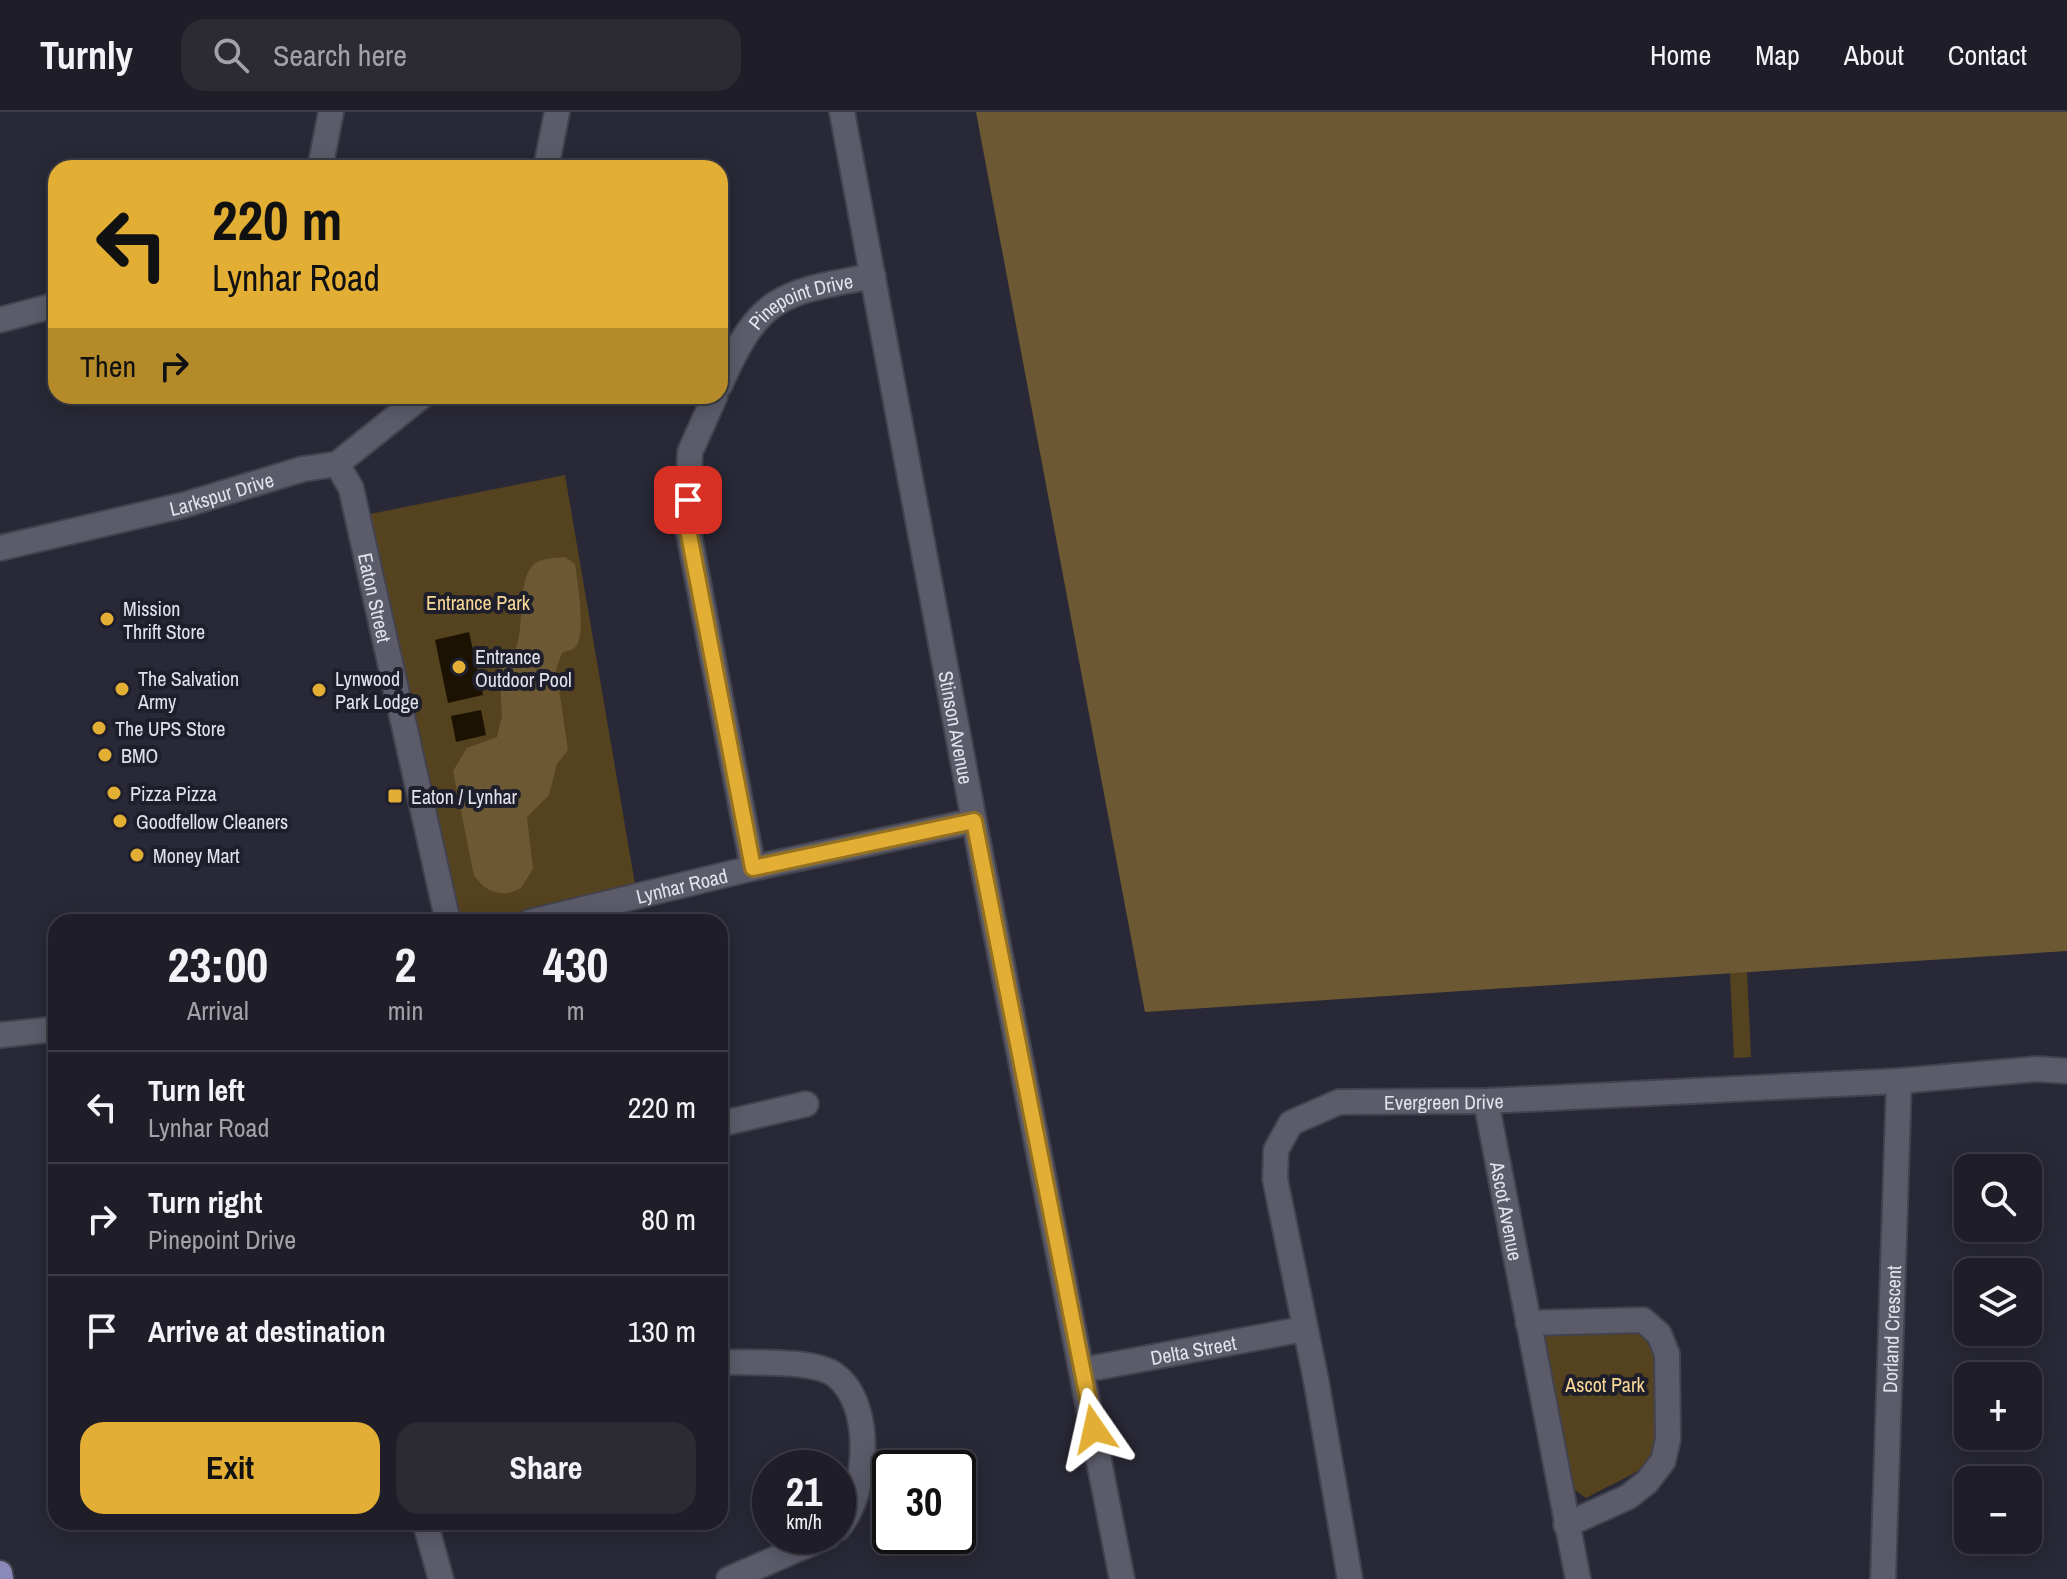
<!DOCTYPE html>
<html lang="en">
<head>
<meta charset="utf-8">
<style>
	:root { --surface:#1f1e28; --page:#2c2b34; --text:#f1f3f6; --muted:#a1a2a8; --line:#3c3c45; --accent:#e3ae34 }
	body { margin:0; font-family:"Archivo Narrow",sans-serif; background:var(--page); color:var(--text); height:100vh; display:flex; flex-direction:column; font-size:30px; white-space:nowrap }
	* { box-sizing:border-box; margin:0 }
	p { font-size:26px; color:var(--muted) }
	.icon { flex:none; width:44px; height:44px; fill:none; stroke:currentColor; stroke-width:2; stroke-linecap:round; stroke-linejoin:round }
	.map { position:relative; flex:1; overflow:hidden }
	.details { position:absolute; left:48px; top:802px; width:680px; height:616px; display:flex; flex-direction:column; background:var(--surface); border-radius:24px; box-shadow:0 4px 20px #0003,0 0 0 2px var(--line) }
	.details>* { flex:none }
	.guide { position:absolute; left:48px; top:48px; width:680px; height:244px; border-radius:24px; box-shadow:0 4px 20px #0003,0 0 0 2px var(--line); background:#e3ae34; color:#111; overflow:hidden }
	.buttons { position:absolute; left:1954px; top:1042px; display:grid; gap:16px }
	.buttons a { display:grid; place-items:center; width:88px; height:88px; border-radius:16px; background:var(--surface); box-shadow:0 4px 20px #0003,0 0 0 2px var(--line); font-size:40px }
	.speed { position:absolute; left:752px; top:1338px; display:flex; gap:16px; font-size:40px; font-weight:700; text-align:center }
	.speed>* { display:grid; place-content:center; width:104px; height:104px; border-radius:50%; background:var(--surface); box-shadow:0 4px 20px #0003,0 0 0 2px var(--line); line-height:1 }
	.speed small { font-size:20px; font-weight:400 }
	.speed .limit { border:4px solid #111; border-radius:12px; background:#fff; color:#111 }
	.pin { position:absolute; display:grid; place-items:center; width:68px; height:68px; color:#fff; margin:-34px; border-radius:16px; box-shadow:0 4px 12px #0006 }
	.me { position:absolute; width:88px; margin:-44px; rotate:349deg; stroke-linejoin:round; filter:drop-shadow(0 0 6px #0008) }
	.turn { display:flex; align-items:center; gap:28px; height:168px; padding:0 32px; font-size:36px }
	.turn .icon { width:104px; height:104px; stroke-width:2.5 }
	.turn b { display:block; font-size:56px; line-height:68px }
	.then { display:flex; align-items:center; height:76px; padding:0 32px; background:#0003; gap:16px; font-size:30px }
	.eta { display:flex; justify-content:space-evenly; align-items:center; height:136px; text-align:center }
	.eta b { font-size:48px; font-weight:700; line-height:56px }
	.action { display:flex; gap:16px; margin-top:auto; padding:16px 32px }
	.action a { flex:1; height:92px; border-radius:24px; background:var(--accent); color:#111; font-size:32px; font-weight:700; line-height:92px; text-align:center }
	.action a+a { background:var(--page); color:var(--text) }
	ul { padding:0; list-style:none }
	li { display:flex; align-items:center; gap:24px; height:112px; padding:0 32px; border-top:2px solid var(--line) }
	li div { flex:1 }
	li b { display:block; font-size:30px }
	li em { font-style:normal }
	header { display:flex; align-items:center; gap:48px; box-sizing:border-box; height:112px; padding:0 40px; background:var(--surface); border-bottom:2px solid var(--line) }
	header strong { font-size:38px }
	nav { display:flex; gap:44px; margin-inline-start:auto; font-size:28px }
	.search { width:560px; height:72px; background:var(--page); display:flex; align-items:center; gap:20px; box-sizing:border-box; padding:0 28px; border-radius:24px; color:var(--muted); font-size:30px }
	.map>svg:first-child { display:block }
</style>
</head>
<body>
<header>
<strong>Turnly</strong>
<div class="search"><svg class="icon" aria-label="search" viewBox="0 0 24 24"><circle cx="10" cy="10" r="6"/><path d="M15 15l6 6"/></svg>Search here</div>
<nav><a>Home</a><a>Map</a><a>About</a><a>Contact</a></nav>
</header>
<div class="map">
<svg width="2067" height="1467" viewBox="0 0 2067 1467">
	<rect width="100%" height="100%" fill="#292836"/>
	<g fill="#55431f">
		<polygon points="565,363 636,778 486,810 439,810 350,406"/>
		<polygon points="1747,860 1751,945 1734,946 1730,861"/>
		<path d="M 1634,1218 L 1651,1232 C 1656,1258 1667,1335 1646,1353 C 1631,1365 1604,1376 1586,1386 L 1572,1376 L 1545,1223 Z"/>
	</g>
	<g fill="#6c5933">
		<polygon points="976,0 2067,0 2067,839 1145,900"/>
		<path d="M 565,445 L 575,452 C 577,467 588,530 573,537 C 569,539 565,539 562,541 L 556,557 L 568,638 L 557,652 L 549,683 L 527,705 L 533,757 L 521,776 C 501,787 487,780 474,764 L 453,659 L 467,636 L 497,625 L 502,604 L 499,553 C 504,549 512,545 514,540 C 527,518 514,460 539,449 C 546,446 558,446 565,445 Z"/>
	</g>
	<g fill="#1b1201">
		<polygon points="469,520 483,583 448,591 435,528"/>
		<polygon points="481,598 486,623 456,630 451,604"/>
	</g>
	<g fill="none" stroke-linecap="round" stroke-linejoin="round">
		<defs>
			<g id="minor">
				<path id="s1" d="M 842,0 L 974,709 L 1122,1467"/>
				<polyline points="320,56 331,0"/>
				<polyline points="546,56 557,0"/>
				<polyline points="0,208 56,193"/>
				<path id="s2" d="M 720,273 C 760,182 781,181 873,164"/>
				<polyline points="715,284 690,340 687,412 753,756"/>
				<path id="s3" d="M 337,352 L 351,376 L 448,810"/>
				<path id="s4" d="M 0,436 L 184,393 L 303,357 L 337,352 L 422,284"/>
				<path id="s5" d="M 530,810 L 753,756 L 974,709"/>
				<polyline points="0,923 56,917"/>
				<path id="s6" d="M 1486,989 L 1578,1467"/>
				<polyline points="720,1012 806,992"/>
				<polyline points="1528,1211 1643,1208 1659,1222 1667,1242 1668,1327 1663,1349 1647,1370 1628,1385 1566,1413"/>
				<path d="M 720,1250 C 747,1251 814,1247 835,1263 C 875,1292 868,1383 838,1416"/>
				<path id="s7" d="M 1083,1258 L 1304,1217"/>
				<polyline points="425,1410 441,1467"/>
				<polyline points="729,1467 828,1424"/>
				<path id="s8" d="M 1350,1467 L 1316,1268 L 1275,1067 L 1276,1038 L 1291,1011 L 1339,990 L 1486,989 L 1899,969 L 2037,957 L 2067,959"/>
				<path id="s9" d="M 1883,1467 L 1899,969"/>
			</g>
			<polyline id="major" points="0,1461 1,1467"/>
		</defs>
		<use href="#minor" stroke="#43434e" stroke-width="28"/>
		<use href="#major" stroke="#43434e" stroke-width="28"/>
		<use href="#minor" stroke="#5b5b6a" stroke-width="24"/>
		<use href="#major" stroke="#8b89b9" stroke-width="24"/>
	</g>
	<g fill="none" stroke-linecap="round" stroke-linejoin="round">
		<defs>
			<polyline id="route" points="688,388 687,412 753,756 974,709 1094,1317"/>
		</defs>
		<use href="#route" stroke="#947122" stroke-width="20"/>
		<use href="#route" stroke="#e3ae34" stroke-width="14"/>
	</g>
	<g fill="#e3ae34" stroke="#1f1f2c" stroke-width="3">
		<circle cx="107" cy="507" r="8"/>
		<circle cx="459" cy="555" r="8"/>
		<circle cx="122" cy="577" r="8"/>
		<circle cx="319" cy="578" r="8"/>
		<circle cx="99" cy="616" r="8"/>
		<circle cx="105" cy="643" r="8"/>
		<circle cx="114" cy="681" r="8"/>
		<rect x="387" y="676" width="16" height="16" rx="4"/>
		<circle cx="120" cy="709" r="8"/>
		<circle cx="137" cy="743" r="8"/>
	</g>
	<g text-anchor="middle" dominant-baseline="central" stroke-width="8" stroke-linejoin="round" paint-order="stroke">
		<g font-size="20" fill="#e2e2eb" stroke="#1f1f2c">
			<text stroke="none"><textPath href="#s2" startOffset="124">Pinepoint Drive</textPath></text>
			<text stroke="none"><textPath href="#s4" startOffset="228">Larkspur Drive</textPath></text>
			<text stroke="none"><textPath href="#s3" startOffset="140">Eaton Street</textPath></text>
			<text stroke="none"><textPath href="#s1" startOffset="626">Stinson Avenue</textPath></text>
			<text stroke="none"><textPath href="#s5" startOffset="156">Lynhar Road</textPath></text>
			<text stroke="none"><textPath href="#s8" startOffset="624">Evergreen Drive</textPath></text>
			<text stroke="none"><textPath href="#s6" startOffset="112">Ascot Avenue</textPath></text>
			<text stroke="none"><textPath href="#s9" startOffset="250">Dorland Crescent</textPath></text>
			<text stroke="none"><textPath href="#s7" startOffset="112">Delta Street</textPath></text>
		</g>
		<g font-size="20" fill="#f9d897" stroke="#1f1f2c">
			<text x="478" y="490">Entrance Park</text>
			<text x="1605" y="1272">Ascot Park</text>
		</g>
		<g font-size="20" fill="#e2e2eb" stroke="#1f1f2c" text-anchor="start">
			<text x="123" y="496">Mission<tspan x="123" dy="23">Thrift Store</tspan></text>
			<text x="475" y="544">Entrance<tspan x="475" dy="23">Outdoor Pool</tspan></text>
			<text x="138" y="566">The Salvation<tspan x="138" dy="23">Army</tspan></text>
			<text x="335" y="566">Lynwood<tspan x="335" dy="23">Park Lodge</tspan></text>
			<text x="115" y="616">The UPS Store</text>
			<text x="121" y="643">BMO</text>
			<text x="130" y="681">Pizza Pizza</text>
			<text x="411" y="684">Eaton / Lynhar</text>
			<text x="136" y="709">Goodfellow Cleaners</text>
			<text x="153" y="743">Money Mart</text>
		</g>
	</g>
</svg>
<div class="buttons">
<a><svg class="icon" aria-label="search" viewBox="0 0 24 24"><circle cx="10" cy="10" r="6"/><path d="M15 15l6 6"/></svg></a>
<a><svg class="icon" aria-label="layers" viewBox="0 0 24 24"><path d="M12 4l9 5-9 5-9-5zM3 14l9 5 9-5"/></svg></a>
<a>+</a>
<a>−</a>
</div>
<div class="speed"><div>21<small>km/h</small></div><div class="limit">30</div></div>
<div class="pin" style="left:688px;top:388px;background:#d93025"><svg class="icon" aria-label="arrive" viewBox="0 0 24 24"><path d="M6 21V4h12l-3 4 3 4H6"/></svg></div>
<svg class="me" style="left:1094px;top:1317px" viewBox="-20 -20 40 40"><path d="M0-17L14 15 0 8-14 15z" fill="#e3ae34" stroke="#fff" stroke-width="4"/></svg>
<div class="guide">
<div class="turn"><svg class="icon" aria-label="left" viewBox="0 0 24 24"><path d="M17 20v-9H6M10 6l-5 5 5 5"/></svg><div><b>220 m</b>Lynhar Road</div></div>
<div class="then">Then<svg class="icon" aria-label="right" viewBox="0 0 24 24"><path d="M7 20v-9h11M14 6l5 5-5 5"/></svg></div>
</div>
<section class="details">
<div class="eta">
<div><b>23:00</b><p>Arrival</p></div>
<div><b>2</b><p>min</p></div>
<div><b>430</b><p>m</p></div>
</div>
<ul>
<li><svg class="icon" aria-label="left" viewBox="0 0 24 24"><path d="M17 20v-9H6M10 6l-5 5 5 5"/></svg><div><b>Turn left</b><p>Lynhar Road</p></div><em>220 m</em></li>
<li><svg class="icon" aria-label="right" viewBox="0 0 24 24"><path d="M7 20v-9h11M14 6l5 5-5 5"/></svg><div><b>Turn right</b><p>Pinepoint Drive</p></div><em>80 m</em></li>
<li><svg class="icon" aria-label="arrive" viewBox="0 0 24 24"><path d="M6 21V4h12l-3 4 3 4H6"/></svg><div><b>Arrive at destination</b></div><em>130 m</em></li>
</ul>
<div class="action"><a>Exit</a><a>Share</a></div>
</section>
</div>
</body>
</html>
